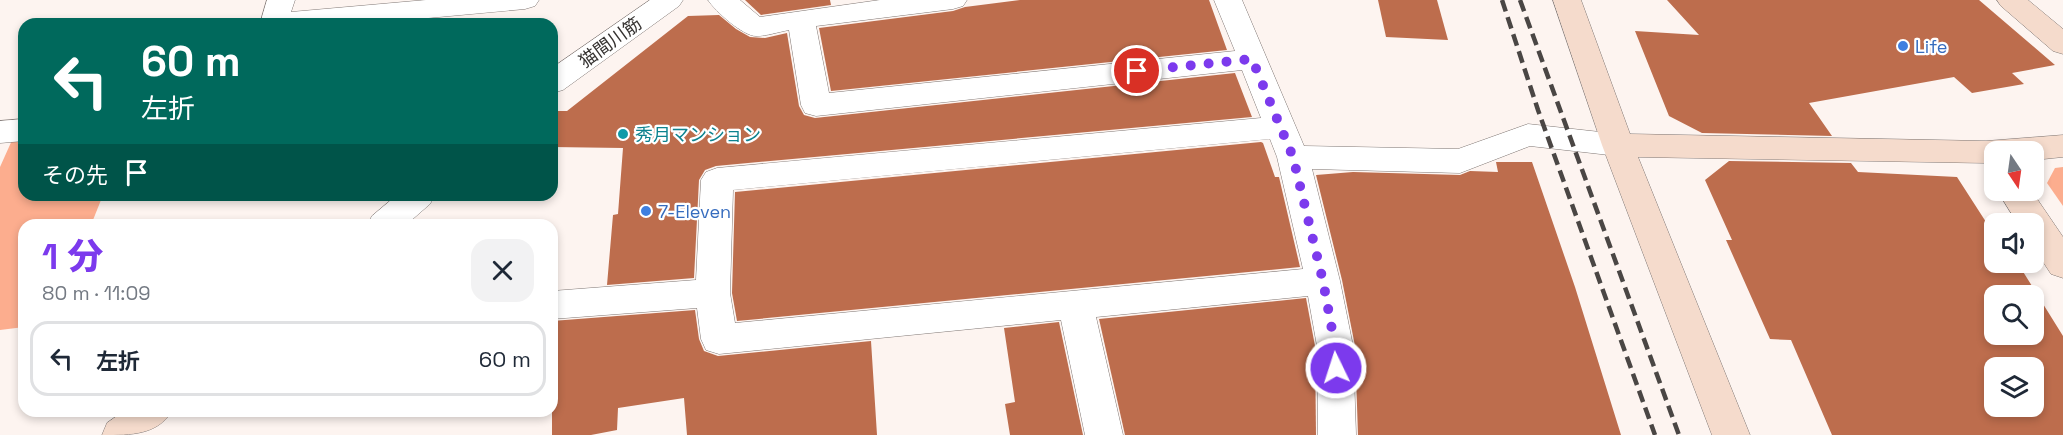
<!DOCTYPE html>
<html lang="ja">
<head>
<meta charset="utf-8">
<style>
	:root { --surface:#fff; --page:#f2f2f3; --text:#1f2937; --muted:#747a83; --line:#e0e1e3; --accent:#7c3aed }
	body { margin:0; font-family:"Space Grotesk","Noto Sans JP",sans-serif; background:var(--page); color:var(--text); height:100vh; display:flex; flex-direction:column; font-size:22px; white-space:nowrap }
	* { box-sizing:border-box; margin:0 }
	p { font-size:20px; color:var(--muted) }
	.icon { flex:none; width:33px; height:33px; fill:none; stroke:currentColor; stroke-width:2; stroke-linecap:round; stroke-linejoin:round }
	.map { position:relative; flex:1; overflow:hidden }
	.panel { position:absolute; left:18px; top:219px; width:540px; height:198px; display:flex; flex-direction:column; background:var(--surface); border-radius:18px; box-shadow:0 3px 9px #0003 }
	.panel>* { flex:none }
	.banner { position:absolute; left:18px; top:18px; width:540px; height:183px; border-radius:18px; box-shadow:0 3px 9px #0003; background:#00695c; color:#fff; overflow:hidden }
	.needle { width:39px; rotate:167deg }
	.fabs { position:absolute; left:1984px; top:141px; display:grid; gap:12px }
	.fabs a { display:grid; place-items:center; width:60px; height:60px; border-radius:12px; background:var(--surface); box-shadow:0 3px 9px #0003; font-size:30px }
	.pin { position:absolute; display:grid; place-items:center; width:51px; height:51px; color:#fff; margin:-26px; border:3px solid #fff; border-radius:50%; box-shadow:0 2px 6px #0007 }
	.me { position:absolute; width:66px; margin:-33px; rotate:356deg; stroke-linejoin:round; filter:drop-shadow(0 0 4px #0008) }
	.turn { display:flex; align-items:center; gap:21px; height:126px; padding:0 24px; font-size:27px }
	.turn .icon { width:78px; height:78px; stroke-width:2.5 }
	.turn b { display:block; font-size:42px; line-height:51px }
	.then { display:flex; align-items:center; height:57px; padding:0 24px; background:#0003; gap:12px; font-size:22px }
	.round { display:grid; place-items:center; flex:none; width:63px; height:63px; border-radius:18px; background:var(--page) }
	.overview { display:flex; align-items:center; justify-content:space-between; height:102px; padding:0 24px }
	h1 { font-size:36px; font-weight:800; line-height:45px; color:var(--accent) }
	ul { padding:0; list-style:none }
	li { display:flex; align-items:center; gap:18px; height:75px; margin:0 12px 9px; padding:0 12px; border:3px solid var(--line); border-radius:18px }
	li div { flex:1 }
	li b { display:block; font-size:22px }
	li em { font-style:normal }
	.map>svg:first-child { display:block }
</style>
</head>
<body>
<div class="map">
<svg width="2063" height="435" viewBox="0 0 2063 435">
	<rect width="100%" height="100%" fill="#fdf4f0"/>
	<g fill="#fcad8e">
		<polygon points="24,137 24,195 103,195 91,225 24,225 24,327 0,330 0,167 13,138"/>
		<polygon points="2063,167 2063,206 2047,183 2055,168"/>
	</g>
	<g fill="#bd6d4d" fill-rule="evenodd">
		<polygon points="745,0 830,0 831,5 761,15"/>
		<polygon points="1020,0 1209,0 1227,50 831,91 819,28 953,11 965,7"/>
		<polygon points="1378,0 1437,0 1448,40 1386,37"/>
		<polygon points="1667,0 1979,0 2055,65 2012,73 2024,84 1972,93 1954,77 1809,103 1832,136 1702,133 1669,116 1635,31 1699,35"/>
		<polygon points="719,15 736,29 750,37 765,38 787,33 799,106 804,115 815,118 1235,73 1252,117 716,166 705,170 699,180 694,278 607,285 613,215 618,214 623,148 552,147 552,111 567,111 688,16"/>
		<polygon points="1261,142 1263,143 1275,177 1279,177 1300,267 737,321 732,293 735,192"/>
		<path d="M 1729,161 L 1851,163 L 1858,172 L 1957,177 L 1986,222 L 1995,222 L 1995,262 L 2017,262 L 2063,336 L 2063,435 L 1832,435 L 1791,340 L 1770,339 L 1726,240 L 1732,240 L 1705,180 ZM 1995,296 L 2034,296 L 2034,334 L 1995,334 ZM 1995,368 L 2034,368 L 2034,406 L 1995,406 Z"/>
		<polygon points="1496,162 1532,162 1575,287 1621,435 1358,435 1355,346 1342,280 1316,175 1353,172 1460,175 1470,171 1498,172"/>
		<polygon points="1306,298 1315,346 1316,435 1125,435 1099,319"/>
		<polygon points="695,310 699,339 704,351 718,356 871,341 877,435 687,435 684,398 618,408 617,430 591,435 552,435 552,321"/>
		<polygon points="1059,322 1083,435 1010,435 1005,404 1015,402 1004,328"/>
	</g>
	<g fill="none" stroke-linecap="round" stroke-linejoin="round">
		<defs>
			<g id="street">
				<polygon points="267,0 295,0 291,12 426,0 539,0 535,6 525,9 363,24 260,24"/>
				<polygon points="650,0 683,0 679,6 563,90 552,93 552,68"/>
				<path d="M 708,0 L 740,0 L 760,17 L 880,0 L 967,0 L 963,6 L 953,9 L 816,26 L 829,93 L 1235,51 L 1214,0 L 1242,0 L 1304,146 L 1458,149 L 1528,124 L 1618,134 L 1629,137 L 1634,145 L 1629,153 L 1618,156 L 1530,146 L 1460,173 L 1312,169 L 1340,281 L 1353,346 L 1356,435 L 1318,435 L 1317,346 L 1308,296 L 1096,317 L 1123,435 L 1085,435 L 1061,320 L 719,354 L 706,350 L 701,339 L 697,308 L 552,319 L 552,291 L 696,280 L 701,180 L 706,172 L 717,168 L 1261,118 L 1242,70 L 816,116 L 805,113 L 801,105 L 789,30 C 778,32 767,36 756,36 C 743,36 715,11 708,0 ZM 1270,139 L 1277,157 L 1303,269 L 735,323 L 730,293 L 733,190 Z"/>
				<polygon points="24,119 24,141 0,143 0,121"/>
				<polygon points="397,195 435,195 430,204 406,225 367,225 372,216"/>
			</g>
			<g id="secondary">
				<polygon points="1553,0 1581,0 1630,134 1986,141 2063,135 2063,157 2034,160 2034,152 1995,152 1995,163 1986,163 1638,157 1750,435 1712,435 1602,145"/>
				<polygon points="1997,0 2028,0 2063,29 2063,54 2053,51 2001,6"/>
				<polygon points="1997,190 2031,190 2063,237 2063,278 2051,274 2034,248 2034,224 2018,224"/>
				<path d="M 124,411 L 172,411 C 157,435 132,435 102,435 L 107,423 Z"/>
			</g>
		</defs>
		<use href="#street" stroke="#807875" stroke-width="1"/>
		<use href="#secondary" stroke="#807875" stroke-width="1"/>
		<use href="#street" fill="#fff" fill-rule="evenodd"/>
		<use href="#secondary" fill="#f5dbcc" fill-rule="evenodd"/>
		<g stroke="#4a4644" stroke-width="4.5" stroke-dasharray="12 6" stroke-linecap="butt">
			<polyline points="1502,0 1538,110 1655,435"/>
			<polyline points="1520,0 1679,435"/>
		</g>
	</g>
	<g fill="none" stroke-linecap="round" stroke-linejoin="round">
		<polyline stroke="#7c3aed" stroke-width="10" stroke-dasharray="0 18" points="1137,71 1252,59 1293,157 1323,281 1335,346 1336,368"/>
	</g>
	<g fill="#3f7fe0" stroke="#fff" stroke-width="2">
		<circle cx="1903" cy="46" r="6"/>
		<circle cx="646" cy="211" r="6"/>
	</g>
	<circle fill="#0f9aa8" stroke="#fff" stroke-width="2" cx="623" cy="134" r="6"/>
	<g text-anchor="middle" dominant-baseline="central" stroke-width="4.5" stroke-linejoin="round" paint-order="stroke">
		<g font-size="18" fill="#353230" stroke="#fff">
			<text transform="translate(610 42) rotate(-36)">猫間川筋</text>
		</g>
		<g font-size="18" fill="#366cbe" stroke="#fff" text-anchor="start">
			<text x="1915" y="46">Life</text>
			<text x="658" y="211">7-Eleven</text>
		</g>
		<g font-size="18" fill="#0d838f" stroke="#fff" text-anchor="start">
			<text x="635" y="134">秀月マンション</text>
		</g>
	</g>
</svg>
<div class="fabs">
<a><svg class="needle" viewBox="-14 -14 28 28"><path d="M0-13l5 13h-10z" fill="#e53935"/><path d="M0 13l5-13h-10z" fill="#747a83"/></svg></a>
<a><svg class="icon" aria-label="sound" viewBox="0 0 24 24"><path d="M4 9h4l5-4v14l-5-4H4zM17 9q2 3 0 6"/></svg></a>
<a><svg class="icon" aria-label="search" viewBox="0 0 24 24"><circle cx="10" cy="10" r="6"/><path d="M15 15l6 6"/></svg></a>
<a><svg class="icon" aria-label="layers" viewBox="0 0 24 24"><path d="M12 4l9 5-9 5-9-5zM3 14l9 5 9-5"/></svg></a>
</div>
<div class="pin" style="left:1137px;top:71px;background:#d93025"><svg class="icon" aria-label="arrive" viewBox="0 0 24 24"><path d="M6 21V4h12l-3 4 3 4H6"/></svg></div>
<svg class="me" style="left:1336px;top:368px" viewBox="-20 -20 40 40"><circle r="17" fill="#7c3aed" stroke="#fff" stroke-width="3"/><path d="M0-11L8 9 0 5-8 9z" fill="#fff"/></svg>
<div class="banner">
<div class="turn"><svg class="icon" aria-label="left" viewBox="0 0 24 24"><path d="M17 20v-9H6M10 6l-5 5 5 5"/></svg><div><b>60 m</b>左折</div></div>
<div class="then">その先<svg class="icon" aria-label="arrive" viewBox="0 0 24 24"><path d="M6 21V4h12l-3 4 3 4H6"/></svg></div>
</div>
<section class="panel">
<div class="overview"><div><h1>1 分</h1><p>80 m · 11:09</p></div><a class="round"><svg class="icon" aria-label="close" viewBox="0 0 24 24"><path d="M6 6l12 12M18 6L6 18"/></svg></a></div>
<ul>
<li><svg class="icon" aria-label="left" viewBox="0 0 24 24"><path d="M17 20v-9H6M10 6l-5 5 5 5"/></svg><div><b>左折</b></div><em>60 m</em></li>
</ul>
</section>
</div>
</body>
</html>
